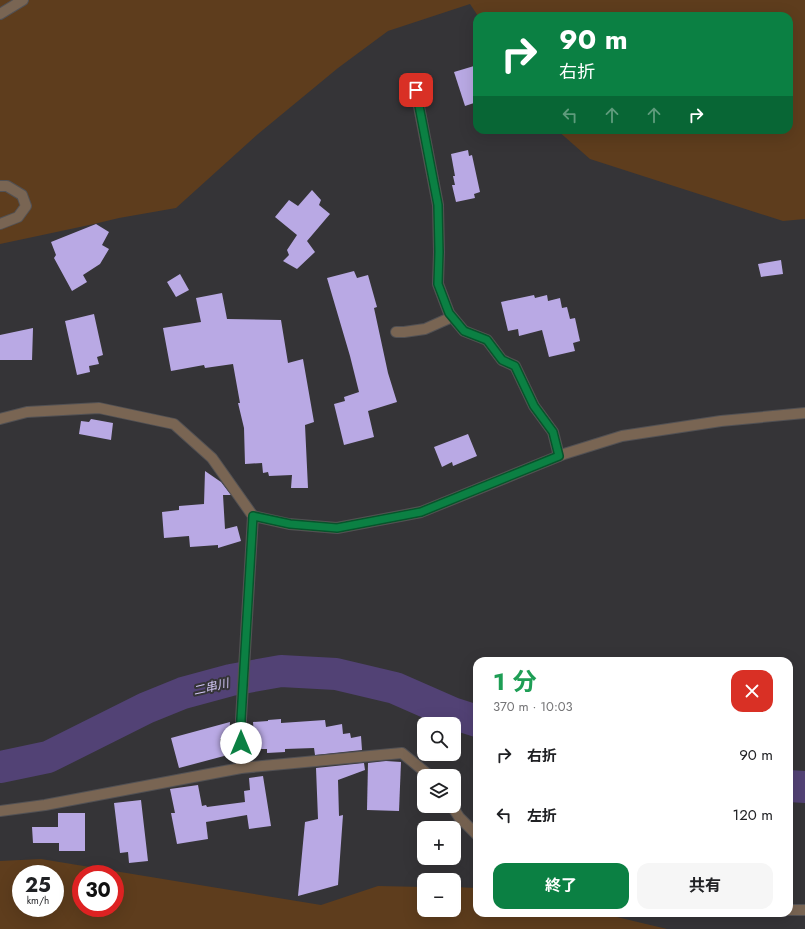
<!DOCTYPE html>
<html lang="ja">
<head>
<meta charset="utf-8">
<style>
	:root { --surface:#fff; --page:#f6f6f6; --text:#202124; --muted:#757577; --accent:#0b8043 }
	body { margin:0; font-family:Jost,"Noto Sans JP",sans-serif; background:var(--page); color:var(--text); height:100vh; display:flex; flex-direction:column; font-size:15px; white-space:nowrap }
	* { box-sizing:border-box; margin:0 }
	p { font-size:13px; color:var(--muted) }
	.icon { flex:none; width:22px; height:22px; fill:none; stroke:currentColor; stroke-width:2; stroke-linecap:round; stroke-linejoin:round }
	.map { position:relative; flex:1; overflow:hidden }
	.panel { position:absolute; left:473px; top:657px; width:320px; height:260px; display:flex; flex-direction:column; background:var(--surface); border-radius:12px; box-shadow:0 4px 16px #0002 }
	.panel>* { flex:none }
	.top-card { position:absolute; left:473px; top:12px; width:320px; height:122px; border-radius:12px; box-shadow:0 4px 16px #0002; background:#0b8043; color:#fff; overflow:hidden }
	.controls { position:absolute; left:417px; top:717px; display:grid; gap:8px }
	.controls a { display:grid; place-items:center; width:44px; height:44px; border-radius:8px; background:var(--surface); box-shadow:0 4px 16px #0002; font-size:20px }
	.speed { position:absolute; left:12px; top:865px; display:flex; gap:8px; font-size:20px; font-weight:700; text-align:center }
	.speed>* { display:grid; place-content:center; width:52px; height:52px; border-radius:50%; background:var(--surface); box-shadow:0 4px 16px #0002; line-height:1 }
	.speed small { font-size:10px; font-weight:400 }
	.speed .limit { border:6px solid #d22; background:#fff; color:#111 }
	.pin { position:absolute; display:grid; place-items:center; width:34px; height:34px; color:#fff; margin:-17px; border-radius:8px; box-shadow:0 2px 6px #0006 }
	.me { position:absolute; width:44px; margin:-22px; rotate:0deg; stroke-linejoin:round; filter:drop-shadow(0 0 3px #0008) }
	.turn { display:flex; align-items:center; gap:14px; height:84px; padding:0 20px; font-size:18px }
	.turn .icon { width:52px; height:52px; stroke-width:2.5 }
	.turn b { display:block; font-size:28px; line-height:34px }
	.lanes { display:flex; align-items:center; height:38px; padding:0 20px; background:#0003; justify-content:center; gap:20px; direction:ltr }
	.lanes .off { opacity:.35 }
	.round { display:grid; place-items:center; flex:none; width:42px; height:42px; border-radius:12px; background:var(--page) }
	.summary { display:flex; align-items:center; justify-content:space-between; height:68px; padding:0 20px }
	h1 { font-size:24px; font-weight:700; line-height:30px; color:#1e9e55 }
	.button { display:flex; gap:8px; margin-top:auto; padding:8px 20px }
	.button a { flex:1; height:46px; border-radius:12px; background:var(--accent); color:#fff; font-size:16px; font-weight:700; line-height:46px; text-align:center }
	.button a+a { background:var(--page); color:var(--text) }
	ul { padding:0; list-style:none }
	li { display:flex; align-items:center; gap:12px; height:60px; padding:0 20px }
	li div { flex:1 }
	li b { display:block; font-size:15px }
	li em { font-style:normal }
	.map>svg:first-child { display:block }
</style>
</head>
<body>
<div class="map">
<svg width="805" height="929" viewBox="0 0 805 929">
	<rect width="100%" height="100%" fill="#353437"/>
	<g fill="#5e3d1d" fill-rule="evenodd">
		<polygon points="0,0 805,0 805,219 783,221 590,159 557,130 789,130 789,16 478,16 470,4 388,31 338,68 258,134 176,208 119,218 94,224 0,244"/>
		<path d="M 41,859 L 321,905 L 378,886 L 424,887 L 424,910 L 454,910 L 454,887 L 477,888 L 477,913 L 600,913 L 667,929 L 0,929 L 0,861 ZM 21,874 L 55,874 L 55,908 L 21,908 ZM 81,874 L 115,874 L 115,908 L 81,908 Z"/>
	</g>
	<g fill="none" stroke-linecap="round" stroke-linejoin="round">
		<g stroke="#524275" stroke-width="32">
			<polyline points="0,767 48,757 146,708 183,693 231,680 281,671 336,674 395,688 452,713 477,721"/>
			<polyline points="789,786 805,787"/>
		</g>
	</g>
	<g fill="#b9a9e4">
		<polygon points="474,66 477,75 477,102 465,106 454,72"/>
		<polygon points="468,150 469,156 472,155 480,192 474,194 475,198 456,202 452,185 455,185 453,176 455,176 451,154"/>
		<polygon points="312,190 321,200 319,205 330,214 307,241 315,252 297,269 283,261 289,255 287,250 297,235 275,217 289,200 298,206"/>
		<polygon points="96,224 109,232 102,245 109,249 100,264 83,275 87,282 72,291 54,258 56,255 51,242"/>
		<polygon points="781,260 783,274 761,277 758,264"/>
		<polygon points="354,271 357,278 368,275 377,307 374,308 388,373 397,402 368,411 374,437 344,445 334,404 345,401 344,397 359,392 350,356 327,278"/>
		<polygon points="180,274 189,290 176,297 167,282"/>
		<polygon points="222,293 227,319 281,320 288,363 303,359 314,422 305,425 308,488 291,488 292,475 269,476 268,472 263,473 262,463 245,464 244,428 238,403 240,403 233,364 205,368 204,365 171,371 163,328 201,322 196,298"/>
		<polygon points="534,295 535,298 547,295 548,301 560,298 562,308 567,307 570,319 575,318 580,341 573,343 575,351 549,357 542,330 519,336 518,329 508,331 501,302"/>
		<polygon points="94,314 103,355 97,357 99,364 89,366 90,372 77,375 65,321"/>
		<polygon points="33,328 32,360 0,360 0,335"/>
		<polygon points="91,419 113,423 111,440 79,434 81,421 89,422"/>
		<polygon points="468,434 477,456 453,466 452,462 442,467 434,447"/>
		<polygon points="205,471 221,482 231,495 223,495 225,529 237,526 241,541 218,548 218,545 190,547 189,536 164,538 162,512 179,510 179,506 204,504"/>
		<polygon points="281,719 281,723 325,720 326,727 342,724 343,734 350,733 351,738 361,736 362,750 315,755 314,748 285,749 285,752 267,753 267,749 255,749 253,722 268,721 268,720"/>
		<polygon points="230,722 229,740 220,739 224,756 179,768 171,738"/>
		<polygon points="386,761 401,762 399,811 367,810 368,763"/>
		<polygon points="364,763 365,770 338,780 339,816 343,815 338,885 298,896 305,822 318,819 316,768"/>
		<polygon points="263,776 271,826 249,829 247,815 206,822 208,839 177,844 171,813 175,813 170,789 198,785 202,806 206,805 207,807 245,802 244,791 250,790 249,778"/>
		<polygon points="141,800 148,861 129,863 128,852 120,853 114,803"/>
		<polygon points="58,813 85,813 85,851 59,851 59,843 33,843 32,827 58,827"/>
	</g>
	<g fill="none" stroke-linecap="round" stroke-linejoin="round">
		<defs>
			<g id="minor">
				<polyline points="0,14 23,0"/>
				<polyline points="416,91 438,205 439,252 438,284 449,313 464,331 487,340 502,360 515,366 534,406 553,432 559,456"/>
				<polyline points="0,186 7,186 22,195 26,206 18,217 0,224"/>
				<polyline points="396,332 404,332 425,329 452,317"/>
				<polyline points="0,419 27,412 99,408 174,424 212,458 253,516 241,719 241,768"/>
				<polyline points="253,516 289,524 337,528 421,512 564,454 622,436 721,421 805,413"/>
				<polyline points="452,806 459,817 477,835"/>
				<polyline points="0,811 45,805 241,768 402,753 430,776"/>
				<polyline points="789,910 805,910"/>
			</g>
		</defs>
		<use href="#minor" stroke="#525154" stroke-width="12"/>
		<use href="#minor" stroke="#796553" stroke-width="10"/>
	</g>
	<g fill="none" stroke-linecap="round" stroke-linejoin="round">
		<defs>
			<polyline id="route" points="241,743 241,719 253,516 290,524 337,528 421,512 559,456 553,432 534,406 515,366 502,360 487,340 464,331 449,313 438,284 439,252 438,205 416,90"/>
		</defs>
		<use href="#route" stroke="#07532c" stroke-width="10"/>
		<use href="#route" stroke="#0b8043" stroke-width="7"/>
	</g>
	<g text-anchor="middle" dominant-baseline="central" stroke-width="4" stroke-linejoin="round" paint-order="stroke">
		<g font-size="12" font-style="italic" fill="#d4c8f8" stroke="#353437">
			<text transform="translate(211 687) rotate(-13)">二串川</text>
		</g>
	</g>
</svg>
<div class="controls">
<a><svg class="icon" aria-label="search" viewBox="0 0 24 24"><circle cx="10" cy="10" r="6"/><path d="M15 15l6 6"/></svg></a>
<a><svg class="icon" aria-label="layers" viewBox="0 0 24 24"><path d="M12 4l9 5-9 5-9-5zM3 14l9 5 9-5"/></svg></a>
<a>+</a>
<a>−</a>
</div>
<div class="speed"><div>25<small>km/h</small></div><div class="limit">30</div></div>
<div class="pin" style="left:416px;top:90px;background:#d93025"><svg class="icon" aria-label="arrive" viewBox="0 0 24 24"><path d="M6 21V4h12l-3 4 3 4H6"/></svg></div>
<svg class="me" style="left:241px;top:743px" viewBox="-20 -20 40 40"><circle r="19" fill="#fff"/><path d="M0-13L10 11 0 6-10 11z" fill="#0b8043"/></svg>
<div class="top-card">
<div class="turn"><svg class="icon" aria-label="right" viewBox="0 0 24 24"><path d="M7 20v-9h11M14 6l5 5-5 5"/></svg><div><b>90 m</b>右折</div></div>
<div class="lanes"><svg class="icon off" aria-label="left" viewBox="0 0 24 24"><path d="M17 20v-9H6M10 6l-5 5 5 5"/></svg><svg class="icon off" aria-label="ahead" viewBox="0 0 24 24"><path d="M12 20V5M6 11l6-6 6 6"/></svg><svg class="icon off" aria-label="ahead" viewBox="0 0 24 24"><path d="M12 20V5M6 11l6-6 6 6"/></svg><svg class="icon" aria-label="right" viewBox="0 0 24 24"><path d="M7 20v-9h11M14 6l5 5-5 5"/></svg></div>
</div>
<section class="panel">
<div class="summary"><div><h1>1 分</h1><p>370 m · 10:03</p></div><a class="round" style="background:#d93025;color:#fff"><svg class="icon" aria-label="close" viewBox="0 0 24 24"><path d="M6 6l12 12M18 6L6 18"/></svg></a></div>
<ul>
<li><svg class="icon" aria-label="right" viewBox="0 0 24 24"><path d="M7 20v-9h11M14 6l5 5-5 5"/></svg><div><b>右折</b></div><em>90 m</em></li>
<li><svg class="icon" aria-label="left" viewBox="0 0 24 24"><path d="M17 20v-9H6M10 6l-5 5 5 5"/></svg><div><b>左折</b></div><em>120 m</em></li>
</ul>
<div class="button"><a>終了</a><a>共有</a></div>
</section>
</div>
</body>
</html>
